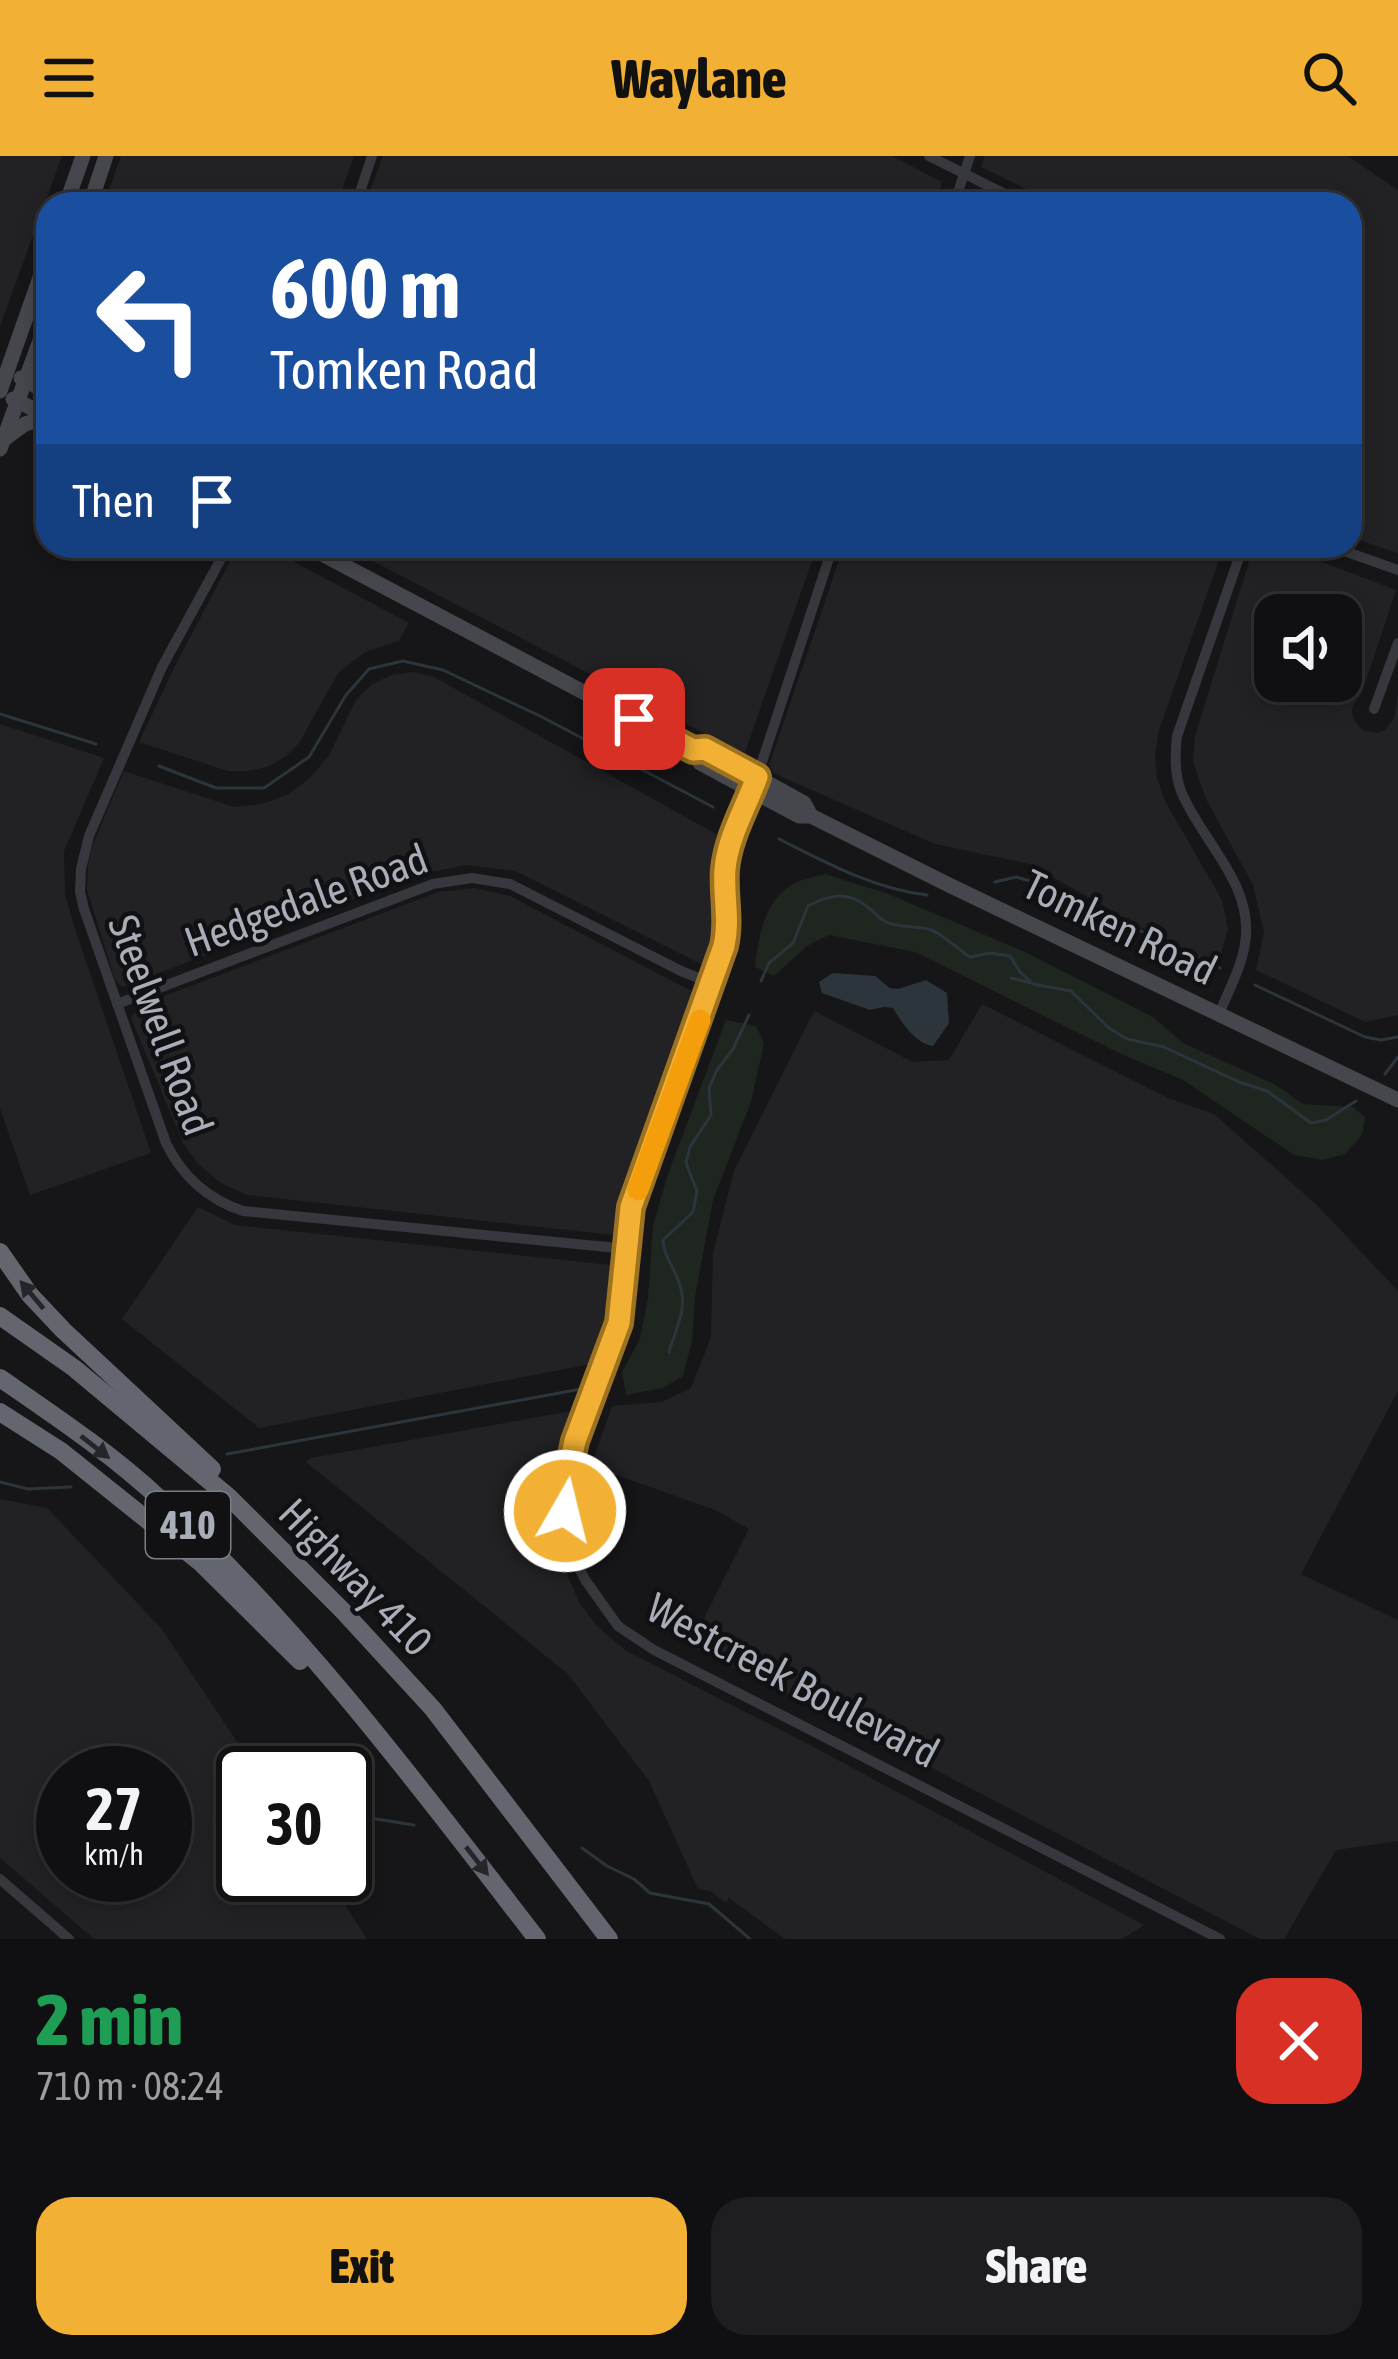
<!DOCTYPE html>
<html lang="en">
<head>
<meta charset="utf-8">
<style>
	:root { --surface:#101012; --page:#1e1e20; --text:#f1f3f6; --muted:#9c9d9f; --line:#303032; --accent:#f2b134 }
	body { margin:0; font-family:"Asap Condensed",sans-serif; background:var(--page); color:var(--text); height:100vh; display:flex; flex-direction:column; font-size:45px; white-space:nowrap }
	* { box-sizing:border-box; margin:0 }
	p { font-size:39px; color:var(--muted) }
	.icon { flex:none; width:66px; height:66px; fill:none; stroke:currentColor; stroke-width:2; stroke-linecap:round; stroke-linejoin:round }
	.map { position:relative; height:1783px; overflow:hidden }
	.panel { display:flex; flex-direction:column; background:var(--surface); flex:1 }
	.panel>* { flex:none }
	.guide { position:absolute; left:36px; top:36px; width:1326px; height:366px; border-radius:36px; box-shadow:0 6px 18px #0003,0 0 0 3px var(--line); background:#1a4fa0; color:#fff; overflow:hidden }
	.controls { position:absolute; left:1254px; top:438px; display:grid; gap:24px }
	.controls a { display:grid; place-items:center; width:108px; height:108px; border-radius:24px; background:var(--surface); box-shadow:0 6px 18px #0003,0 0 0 3px var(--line); font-size:60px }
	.speed { position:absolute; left:36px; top:1590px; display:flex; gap:24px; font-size:60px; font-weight:700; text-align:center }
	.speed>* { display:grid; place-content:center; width:156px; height:156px; border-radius:50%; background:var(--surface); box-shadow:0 6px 18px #0003,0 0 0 3px var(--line); line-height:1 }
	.speed small { font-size:30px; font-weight:400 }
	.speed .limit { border:6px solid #111; border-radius:18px; background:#fff; color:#111 }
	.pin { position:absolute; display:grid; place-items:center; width:102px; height:102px; color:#fff; margin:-51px; border-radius:24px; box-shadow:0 6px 18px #0006 }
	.me { position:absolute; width:132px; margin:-66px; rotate:8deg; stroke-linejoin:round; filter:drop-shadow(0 0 9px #0008) }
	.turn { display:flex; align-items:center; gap:42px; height:252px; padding:0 36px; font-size:54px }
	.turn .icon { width:156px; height:156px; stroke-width:2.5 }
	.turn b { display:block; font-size:84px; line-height:102px }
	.then { display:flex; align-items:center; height:114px; padding:0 36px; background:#0003; gap:24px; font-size:45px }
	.round { display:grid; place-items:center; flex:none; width:126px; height:126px; border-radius:36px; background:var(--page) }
	.headline { display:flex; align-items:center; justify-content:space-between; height:204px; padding:0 36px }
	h1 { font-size:72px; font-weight:800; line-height:90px; color:#1e9e55 }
	.action { display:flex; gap:24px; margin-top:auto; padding:24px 36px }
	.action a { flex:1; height:138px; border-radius:36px; background:var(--accent); color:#111; font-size:48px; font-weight:800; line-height:138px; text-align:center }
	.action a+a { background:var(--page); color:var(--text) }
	header { display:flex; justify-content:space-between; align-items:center; height:156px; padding:0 36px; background:var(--accent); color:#111; font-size:54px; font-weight:800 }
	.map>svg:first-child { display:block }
</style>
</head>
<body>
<header><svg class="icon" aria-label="menu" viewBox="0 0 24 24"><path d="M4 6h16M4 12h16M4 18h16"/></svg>Waylane<svg class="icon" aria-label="search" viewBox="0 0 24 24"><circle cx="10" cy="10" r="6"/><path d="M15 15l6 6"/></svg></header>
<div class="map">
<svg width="1398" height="1783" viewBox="0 0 1398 1783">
	<rect width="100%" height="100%" fill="#161618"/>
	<g fill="#222225" fill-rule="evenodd">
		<polygon points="0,0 62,0 0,170"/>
		<polygon points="121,0 354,0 337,48 104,48"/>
		<polygon points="383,0 892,0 942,26 935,48 365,48"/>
		<polygon points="985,0 1348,0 1398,34 1398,397 1350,381 1350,48 1057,48 981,11"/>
		<polygon points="238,390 264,390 409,467 399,485 365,496 338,517 299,587 285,601 267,611 248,615 228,615 139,586 174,512"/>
		<polygon points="344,390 782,390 812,405 745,596 734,593"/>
		<polygon points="844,390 1224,390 1159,574 1155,598 1157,622 1165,645 1222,744 1228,773 1216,814 1030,708 935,688 775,618 769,609"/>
		<path d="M 1254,390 L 1280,390 L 1396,434 L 1362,537 L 1353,549 L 1352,556 L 1354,564 L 1363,575 L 1378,577 L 1385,574 L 1394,563 L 1398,538 L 1398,859 L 1365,866 L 1256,814 L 1264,776 L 1253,729 L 1206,643 L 1193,606 L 1195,580 ZM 1275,459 L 1341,459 L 1341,525 L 1275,525 Z"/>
		<polygon points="413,516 434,521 718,679 710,714 713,776 705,810 515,715 466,709 416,719 122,831 115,824 87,734 88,706 93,688 124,615 234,651 262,648 289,638 311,621 329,599 356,544 371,529 391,519"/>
		<polygon points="0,568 104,602 64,695 65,737 73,767 151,997 30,1039 0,952"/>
		<polygon points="475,732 510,740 695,837 628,1026 614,1079 247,1039 221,1027 199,1009 183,987 131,862 138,850 438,736"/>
		<polygon points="982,848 1168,942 1214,958 1318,1050 1398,1135 1398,1235 1301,1418 1398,1464 1398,1685 1336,1694 1284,1783 1260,1783 855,1572 690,1490 749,1373 715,1354 591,1310 612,1250 662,1246 691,1232 711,1181 713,1097 734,1015 814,855 913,906 949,904"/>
		<polygon points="198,1051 235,1069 610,1109 608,1162 591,1208 259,1272 122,1163"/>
		<polygon points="577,1254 558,1311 554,1351 557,1384 564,1411 580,1448 597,1470 625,1494 810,1589 1144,1769 1122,1783 785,1783 729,1742 726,1747 710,1735 698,1733 649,1625 568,1518 306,1306 311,1302"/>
		<path d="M 0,1343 L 47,1352 L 161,1472 L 258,1617 L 243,1617 L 243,1719 L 326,1719 L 367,1783 L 94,1783 L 0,1702 ZM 63,1617 L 165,1617 L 165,1719 L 63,1719 Z"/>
	</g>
	<g fill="#1e261f">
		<path d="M 825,718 L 886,737 L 1025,796 L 1153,861 L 1183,887 L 1276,929 L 1303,948 L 1353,951 L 1365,961 L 1362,979 L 1345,998 L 1323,1004 L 1294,999 L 1183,924 L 1121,898 L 915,796 L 829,779 L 807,790 L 774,820 L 755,811 C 759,779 764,742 797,726 C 805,722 816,721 825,718 Z"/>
		<polygon points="726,864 756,870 764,887 751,946 713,1044 695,1141 692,1185 683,1220 663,1232 626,1239 622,1216 640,1183 648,1142 653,1070 668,1018"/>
	</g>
	<path fill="#2c353c" d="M 833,817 L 875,820 L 890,832 L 898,833 L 926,824 L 947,837 L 949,867 L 933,890 C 915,887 902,867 893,852 L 884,851 L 870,854 L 822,837 L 819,826 Z"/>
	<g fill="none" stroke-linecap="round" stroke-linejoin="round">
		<g stroke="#2c353c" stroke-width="3">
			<polyline points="0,558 96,588"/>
			<polyline points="159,610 216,632 264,632 309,601 346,539 369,513 403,505 443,514 542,561 713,651"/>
			<path d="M 779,683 C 827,707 874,733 927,739"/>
			<polyline points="995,726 1016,721 1040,728 1220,812"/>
			<polyline points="1011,822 1031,827"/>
			<path d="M 761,825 L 769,807 L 793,787 L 808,750 C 830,738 848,735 869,752 C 874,756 878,761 884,765 C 899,773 916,769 931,774 C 941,777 959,794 970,801 L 990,797 L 1010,800 L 1020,816 L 1033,828 L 1071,835 L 1109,872 L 1127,883 L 1164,891 L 1239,926 L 1267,935 L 1311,967 L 1326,964 L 1356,945"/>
			<polyline points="1255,829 1365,881 1381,884 1398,881"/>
			<polyline points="1385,918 1398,901"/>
			<path d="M 669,1196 C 675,1174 688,1153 680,1129 C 675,1112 664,1102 663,1084 L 693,1056 L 697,1035 L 686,1007 L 690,991 L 711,959 L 709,932 L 717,914 L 733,893 L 749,859"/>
			<polyline points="227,1298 581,1233"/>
			<polyline points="0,1326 28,1333 71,1331"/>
			<polyline points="345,1658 414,1669"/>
			<polyline points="582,1692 607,1710 634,1723 650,1737 709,1748 750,1783"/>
		</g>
		<g stroke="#37383d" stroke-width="10">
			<polyline points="929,0 1025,48"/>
			<polyline points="356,48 372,0"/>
			<polyline points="954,48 970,0"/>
			<path d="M 228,390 L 162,511 L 89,680 L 81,713 L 80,736 L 84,753 L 166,987 C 182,1020 207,1043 243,1055 L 627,1093"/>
			<polyline points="833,390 757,621 727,698 725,715 727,774 724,790 631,1051 618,1167 575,1285 566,1327 565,1355 568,1380 576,1407 586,1425 618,1470 654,1494 1220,1783"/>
			<polyline points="1330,390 1398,414"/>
			<polyline points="1374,553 1398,487"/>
			<polyline points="117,848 433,728 472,722 510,728 681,815 713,828"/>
			<path d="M 1219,858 C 1228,836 1241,812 1245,788 C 1255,728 1201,685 1181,635 C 1174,618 1175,598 1177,580 L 1243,390"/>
			<polyline points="0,1723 69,1783"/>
		</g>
		<g stroke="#45474d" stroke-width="15">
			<polyline points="66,48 83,0"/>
			<polyline points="90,48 106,0"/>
			<polyline points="21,222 48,237"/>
			<polyline points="0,235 48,99"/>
			<polyline points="13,243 48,260"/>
			<polyline points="3,284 25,268 48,261"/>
			<polyline points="0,293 48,163"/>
			<polyline points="307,390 672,583 693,594 705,593 757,621 804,647 811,660"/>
			<polyline points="693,594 700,607 799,660 811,660 951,730 1398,944"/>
		</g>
		<g stroke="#63666e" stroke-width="18">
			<polyline points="0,1096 30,1139 63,1174 212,1313"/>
			<polyline points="0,1160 74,1212 230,1342 343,1455 433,1553 609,1783"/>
			<path d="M 0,1222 C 55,1260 112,1298 161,1344 C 303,1475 419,1630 537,1783"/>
			<polyline points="0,1256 61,1295 201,1407 300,1505"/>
		</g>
	</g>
	<defs><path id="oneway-solid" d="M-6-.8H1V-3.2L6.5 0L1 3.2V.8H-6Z" transform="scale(3)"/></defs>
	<g fill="#26262a">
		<use href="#oneway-solid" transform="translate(32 1139) rotate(-130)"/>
		<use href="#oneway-solid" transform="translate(95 1291) rotate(38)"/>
		<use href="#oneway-solid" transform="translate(477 1705) rotate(52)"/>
	</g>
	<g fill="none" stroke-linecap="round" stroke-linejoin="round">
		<defs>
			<path id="route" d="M 565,1355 L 566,1327 L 575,1285 L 619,1167 L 631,1051 L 724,790 C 730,764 723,739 725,713 C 728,681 746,651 757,621 L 705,593 L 693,594 L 634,563"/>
		</defs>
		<use href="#route" stroke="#9d7322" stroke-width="30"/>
		<use href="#route" stroke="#f2b134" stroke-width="21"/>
		<polyline stroke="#f59e0b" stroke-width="21" points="638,1034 700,864"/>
	</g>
	<g text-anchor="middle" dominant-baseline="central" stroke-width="9" stroke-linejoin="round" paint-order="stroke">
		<rect fill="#111113" stroke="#7b7e86" stroke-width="3" x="146" y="1336" width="84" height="66" rx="9"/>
		<g font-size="39" font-weight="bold" fill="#a8adb8">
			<text x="188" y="1369">410</text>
		</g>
		<g font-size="42" fill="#a8adb8" stroke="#111113">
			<text transform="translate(306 744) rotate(-20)">Hedgedale Road</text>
			<text transform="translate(1120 771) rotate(26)">Tomken Road</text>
			<text transform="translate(161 869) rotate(70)">Steelwell Road</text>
			<text transform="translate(356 1421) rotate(46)">Highway 410</text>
			<text transform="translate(793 1524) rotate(28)">Westcreek Boulevard</text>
		</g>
	</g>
</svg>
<div class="controls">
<a><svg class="icon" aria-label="sound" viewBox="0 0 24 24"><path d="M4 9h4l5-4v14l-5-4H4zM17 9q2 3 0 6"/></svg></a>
</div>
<div class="speed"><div>27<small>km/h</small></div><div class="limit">30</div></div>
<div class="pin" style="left:634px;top:563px;background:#d93025"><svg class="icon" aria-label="arrive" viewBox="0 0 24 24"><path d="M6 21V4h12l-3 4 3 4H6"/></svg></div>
<svg class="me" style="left:565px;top:1355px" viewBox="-20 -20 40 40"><circle r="17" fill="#f2b134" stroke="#fff" stroke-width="3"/><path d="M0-11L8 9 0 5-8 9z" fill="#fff"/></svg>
<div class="guide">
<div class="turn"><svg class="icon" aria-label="left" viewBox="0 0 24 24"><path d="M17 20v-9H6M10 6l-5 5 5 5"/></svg><div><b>600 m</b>Tomken Road</div></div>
<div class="then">Then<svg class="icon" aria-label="arrive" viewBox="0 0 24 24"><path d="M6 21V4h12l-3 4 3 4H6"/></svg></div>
</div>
</div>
<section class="panel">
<div class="headline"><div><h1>2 min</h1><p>710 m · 08:24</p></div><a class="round" style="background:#d93025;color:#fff"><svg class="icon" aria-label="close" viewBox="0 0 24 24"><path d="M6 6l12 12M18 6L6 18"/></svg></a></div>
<div class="action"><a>Exit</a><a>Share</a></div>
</section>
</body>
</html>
